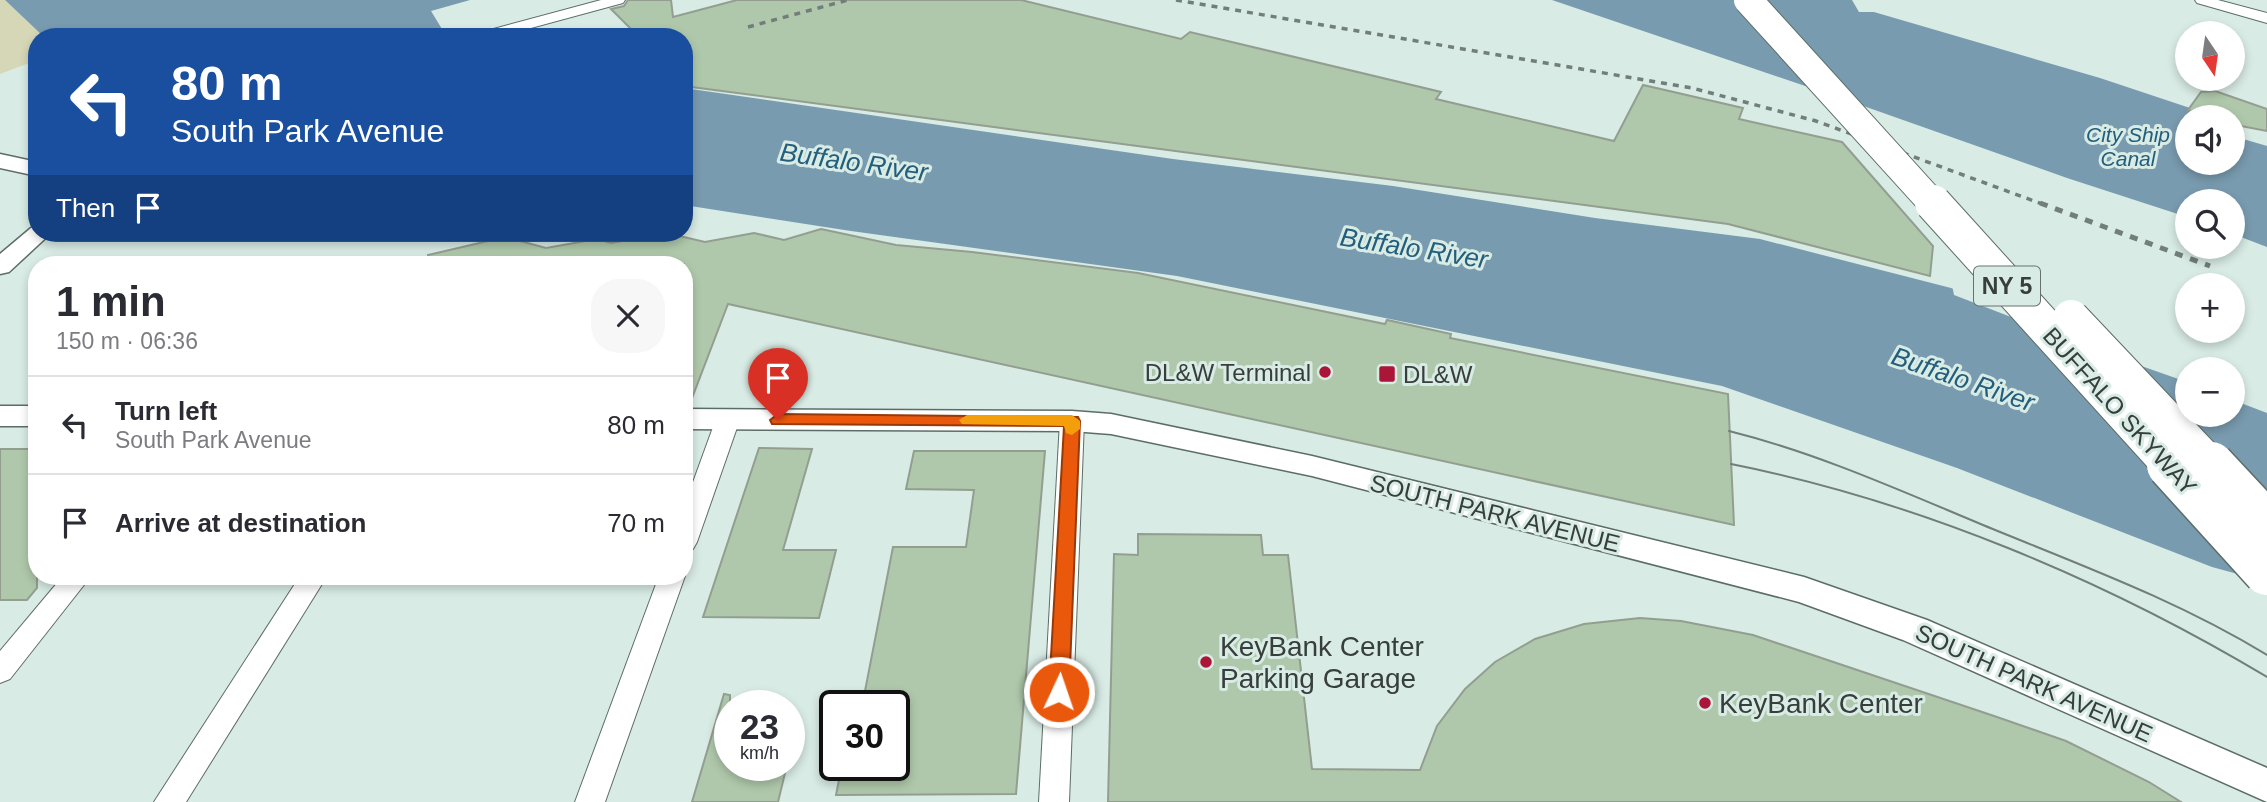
<!DOCTYPE html>
<html lang="en">
<head>
<meta charset="utf-8">
<style>
	:root { --surface:#fff; --page:#f7f7f7; --text:#2b2b33; --muted:#7c7c81; --line:#e1e1e2 }
	body { margin:0; font-family:Helvetica,sans-serif; background:var(--page); color:var(--text); height:100vh; display:flex; flex-direction:column; font-size:26px; white-space:nowrap }
	* { box-sizing:border-box; margin:0 }
	p { font-size:23px; color:var(--muted) }
	.icon { flex:none; width:38px; height:38px; fill:none; stroke:currentColor; stroke-width:2; stroke-linecap:round; stroke-linejoin:round }
	.map { position:relative; flex:1; overflow:hidden }
	.drawer { position:absolute; left:28px; top:256px; width:665px; height:329px; display:flex; flex-direction:column; background:var(--surface); border-radius:28px; box-shadow:0 4px 10px #0003 }
	.drawer>* { flex:none }
	.hud { position:absolute; left:28px; top:28px; width:665px; height:214px; border-radius:28px; box-shadow:0 4px 10px #0003; background:#1a4fa0; color:#fff; overflow:hidden }
	.needle { width:46px; rotate:167deg }
	.buttons { position:absolute; left:2175px; top:21px; display:grid; gap:14px }
	.buttons a { display:grid; place-items:center; width:70px; height:70px; border-radius:50%; background:var(--surface); box-shadow:0 4px 10px #0003; font-size:35px }
	.speed { position:absolute; left:714px; top:690px; display:flex; gap:14px; font-size:35px; font-weight:700; text-align:center }
	.speed>* { display:grid; place-content:center; width:91px; height:91px; border-radius:50%; background:var(--surface); box-shadow:0 4px 10px #0003; line-height:1 }
	.speed small { font-size:18px; font-weight:400 }
	.speed .limit { border:4px solid #111; border-radius:10px; background:#fff; color:#111 }
	.pin { position:absolute; display:grid; place-items:center; width:60px; height:60px; color:#fff; margin:-72px -30px; border-radius:50% 50% 50% 0; rotate:-45deg; box-shadow:0 0 7px #0007 }
	.pin .icon { rotate:45deg }
	.me { position:absolute; width:77px; margin:-38px; rotate:3deg; stroke-linejoin:round; filter:drop-shadow(0 0 5px #0008) }
	.turn { display:flex; align-items:center; gap:24px; height:147px; padding:0 28px; font-size:32px }
	.turn .icon { width:91px; height:91px; stroke-width:2.5 }
	.turn b { display:block; font-size:49px; line-height:60px }
	.then { display:flex; align-items:center; height:66px; padding:0 28px; background:#0003; gap:14px; font-size:26px }
	.round { display:grid; place-items:center; flex:none; width:74px; height:74px; border-radius:28px; background:var(--page) }
	.overview { display:flex; align-items:center; justify-content:space-between; height:119px; padding:0 28px }
	h1 { font-size:42px; font-weight:700; line-height:52px }
	ul { padding:0; list-style:none }
	li { display:flex; align-items:center; gap:21px; height:98px; padding:0 28px; border-top:2px solid var(--line) }
	li div { flex:1 }
	li b { display:block; font-size:26px }
	li em { font-style:normal }
	.map>svg:first-child { display:block }
</style>
</head>
<body>
<div class="map">
<svg width="2267" height="802" viewBox="0 0 2267 802">
	<rect width="100%" height="100%" fill="#d8ebe4"/>
	<polygon fill="#d5d7b6" points="0,0 5,0 44,37 37,37 37,60 0,74"/>
	<g fill="#799baf">
		<polygon points="5,0 470,0 431,11 445,34 456,37 44,37"/>
		<polygon points="1552,0 1852,0 1859,12 1874,12 2100,78 2190,108 2210,117 2188,117 2188,163 2233,163 2233,136 2267,146 2267,257 2233,244 2233,201 2188,201 2187,227 2025,168 1816,96 1820,91"/>
		<polygon points="684,88 1173,159 1393,186 1595,218 1760,239 1951,288 2187,369 2188,415 2233,415 2233,385 2267,397 2267,582 2212,567 1957,468 1722,386 1177,276 851,231 684,205"/>
	</g>
	<g fill="#d8ebe4">
		<polygon points="1821,91 2067,178 2187,217 2188,231 1815,99"/>
		<polygon points="2233,234 2267,247 2267,260 2231,247"/>
		<polygon points="1952,285 2189,366 2191,369 2188,369 2187,382 2024,325 2011,317 1954,295"/>
		<polygon points="2233,382 2267,393 2267,413 2233,400"/>
	</g>
	<g fill="#afc8ab" stroke="#939e91" stroke-width="2">
		<polygon points="628,0 671,0 673,17 737,0 1021,0 1181,39 1190,32 1441,92 1436,99 1614,141 1643,85 1743,108 1739,119 1842,142 1933,246 1930,276 1728,224 684,86 684,37 639,37 611,9 624,6"/>
		<polygon points="2215,91 2267,109 2267,131 2241,126 2233,122 2233,117 2212,117 2188,110 2201,92"/>
		<polygon points="821,229 896,245 972,252 1138,273 1385,324 1387,320 1451,334 1450,338 1728,394 1734,525 728,304 689,406 684,406 684,264 429,264 428,255 505,237 546,248 597,239 611,243 667,233 705,242 754,233 784,240"/>
		<polygon points="759,448 812,449 783,550 836,550 819,618 703,617"/>
		<polygon points="0,449 37,449 37,588 27,600 0,600"/>
		<polygon points="914,451 1045,451 1016,794 836,795 842,765 894,765 894,696 864,696 893,547 966,547 974,490 906,489"/>
		<polygon points="1138,534 1261,535 1263,555 1288,555 1312,769 1420,770 1437,726 1465,689 1495,662 1535,639 1584,624 1640,618 1681,621 1753,635 1997,717 2066,741 2149,782 2181,802 1108,802 1114,554 1138,555"/>
		<polygon points="724,694 730,695 730,765 787,765 778,802 692,802"/>
	</g>
	<g fill="none" stroke-linecap="round" stroke-linejoin="round">
		<defs>
			<g id="minor">
				<polygon points="601,0 625,0 623,3 498,37 472,37 475,34"/>
				<polygon points="2195,0 2218,0 2267,13 2267,23 2197,3"/>
				<polygon points="728,411 736,413 740,419 697,542 693,549 684,552 684,507 716,419 720,413"/>
				<polygon points="1072,413 1080,415 1084,421 1069,802 1039,802 1060,421 1064,415"/>
				<polygon points="684,574 685,576 605,802 575,802 659,576"/>
				<polygon points="63,576 91,576 10,679 0,683 0,651"/>
				<polygon points="300,576 327,576 186,802 154,802"/>
			</g>
			<g id="tertiary">
				<polygon points="0,154 37,162 37,176 0,168"/>
				<polygon points="37,226 37,233 51,233 9,272 0,274 0,254 31,228"/>
				<rect x="0" y="406" width="37" height="20"/>
				<polygon points="684,409 1072,411 1111,414 1312,456 1804,577 1927,620 2267,768 2267,802 1903,640 1799,602 1312,476 1111,434 1072,431 684,429"/>
			</g>
		</defs>
		<use href="#minor" stroke="#5c6d67" stroke-width="2"/>
		<use href="#tertiary" stroke="#5c6d67" stroke-width="3"/>
		<use href="#minor" fill="#fff" fill-rule="evenodd"/>
		<use href="#tertiary" fill="#fff" fill-rule="evenodd"/>
		<g stroke="#727e7a" stroke-width="2">
			<path d="M 1729,431 C 1817,453 1899,490 1983,525 C 2080,565 2177,600 2267,655"/>
			<path d="M 1731,464 C 1917,501 2105,580 2267,677"/>
		</g>
		<g stroke="#727e7a" stroke-width="3.5" stroke-dasharray="6 6" stroke-linecap="butt">
			<polyline points="1176,0 1692,88 1816,121 2045,205"/>
			<polyline points="748,27 848,0"/>
		</g>
		<polyline stroke="#727e7a" stroke-width="5" stroke-dasharray="8 8" stroke-linecap="butt" points="2040,203 2210,266"/>
		<defs>
			<polyline id="motorway-bridge-far2" points="1748,0 1934,205"/>
			<g id="motorway-bridge-far1">
				<polyline points="1933,203 2172,467"/>
				<polyline points="2071,318 2212,467"/>
			</g>
			<g id="motorway-bridge">
				<polyline points="2170,465 2267,572"/>
				<polyline points="2211,465 2267,525"/>
			</g>
		</defs>
		<use href="#motorway-bridge-far2" stroke="#5c6d67" stroke-width="30" stroke-linecap="butt"/>
		<use href="#motorway-bridge-far1" stroke="#5c6d67" stroke-width="38" stroke-linecap="butt"/>
		<use href="#motorway-bridge" stroke="#5c6d67" stroke-width="49" stroke-linecap="butt"/>
		<use href="#motorway-bridge-far2" stroke="#fff" stroke-width="28"/>
		<use href="#motorway-bridge-far1" stroke="#fff" stroke-width="36"/>
		<use href="#motorway-bridge" stroke="#fff" stroke-width="46"/>
	</g>
	<polygon fill="#ea580c" stroke="#983908" stroke-width="2" points="778,414 1078,417 1080,421 1069,692 1066,698 1059,701 1052,698 1049,692 1064,426 772,424 770,420"/>
	<polygon fill="#f59e0b" points="967,415 1072,415 1080,421 1080,429 1072,435 1066,433 1064,426 962,424 959,420"/>
	<g fill="#ab1537" stroke="#d8ebe4" stroke-width="2.5">
		<circle cx="1325" cy="372" r="7"/>
		<rect x="1378" y="365" width="18" height="18" rx="3.5"/>
		<circle cx="1206" cy="662" r="7"/>
		<circle cx="1705" cy="703" r="7"/>
	</g>
	<g text-anchor="middle" dominant-baseline="central" stroke-width="6" stroke-linejoin="round" paint-order="stroke">
		<g font-size="21" font-style="italic" fill="#235e7d" stroke="#d8ebe4">
			<text x="2128" y="134">City Ship<tspan x="2128" dy="24">Canal</tspan></text>
		</g>
		<rect fill="#d8ebe4" stroke="#67726e" stroke-width="2" x="1974" y="266.5" width="66" height="39" rx="5"/>
		<g font-size="23" font-weight="bold" fill="#373e3c">
			<text x="2007" y="286">NY 5</text>
		</g>
		<g font-size="24" fill="#373e3c" stroke="#d8ebe4" text-anchor="end">
			<text x="1311" y="372">DL&amp;W Terminal</text>
			<text x="1403" y="374" text-anchor="start">DL&amp;W</text>
		</g>
		<g font-size="24" fill="#373e3c" stroke="#d8ebe4">
			<text transform="translate(2120 411) rotate(48)">BUFFALO SKYWAY</text>
			<text transform="translate(1495 513) rotate(14)">SOUTH PARK AVENUE</text>
			<text transform="translate(2034 683) rotate(24)">SOUTH PARK AVENUE</text>
		</g>
		<g font-size="26" font-style="italic" fill="#235e7d" stroke="#d8ebe4">
			<text transform="translate(854 162) rotate(8)">Buffalo River</text>
			<text transform="translate(1414 248) rotate(9)">Buffalo River</text>
			<text transform="translate(1963 379) rotate(19)">Buffalo River</text>
		</g>
		<g font-size="28" fill="#373e3c" stroke="#d8ebe4" text-anchor="start">
			<text x="1220" y="646">KeyBank Center<tspan x="1220" dy="32">Parking Garage</tspan></text>
			<text x="1719" y="703">KeyBank Center</text>
		</g>
	</g>
</svg>
<div class="buttons">
<a><svg class="needle" viewBox="-14 -14 28 28"><path d="M0-13l5 13h-10z" fill="#e53935"/><path d="M0 13l5-13h-10z" fill="#7c7c81"/></svg></a>
<a><svg class="icon" aria-label="sound" viewBox="0 0 24 24"><path d="M4 9h4l5-4v14l-5-4H4zM17 9q2 3 0 6"/></svg></a>
<a><svg class="icon" aria-label="search" viewBox="0 0 24 24"><circle cx="10" cy="10" r="6"/><path d="M15 15l6 6"/></svg></a>
<a>+</a>
<a>−</a>
</div>
<div class="speed"><div>23<small>km/h</small></div><div class="limit">30</div></div>
<div class="pin" style="left:778px;top:420px;background:#d93025"><svg class="icon" aria-label="arrive" viewBox="0 0 24 24"><path d="M6 21V4h12l-3 4 3 4H6"/></svg></div>
<svg class="me" style="left:1059px;top:692px" viewBox="-20 -20 40 40"><circle r="17" fill="#ea580c" stroke="#fff" stroke-width="3"/><path d="M0-11L8 9 0 5-8 9z" fill="#fff"/></svg>
<div class="hud">
<div class="turn"><svg class="icon" aria-label="left" viewBox="0 0 24 24"><path d="M17 20v-9H6M10 6l-5 5 5 5"/></svg><div><b>80 m</b>South Park Avenue</div></div>
<div class="then">Then<svg class="icon" aria-label="arrive" viewBox="0 0 24 24"><path d="M6 21V4h12l-3 4 3 4H6"/></svg></div>
</div>
<section class="drawer">
<div class="overview"><div><h1>1 min</h1><p>150 m · 06:36</p></div><a class="round"><svg class="icon" aria-label="close" viewBox="0 0 24 24"><path d="M6 6l12 12M18 6L6 18"/></svg></a></div>
<ul>
<li><svg class="icon" aria-label="left" viewBox="0 0 24 24"><path d="M17 20v-9H6M10 6l-5 5 5 5"/></svg><div><b>Turn left</b><p>South Park Avenue</p></div><em>80 m</em></li>
<li><svg class="icon" aria-label="arrive" viewBox="0 0 24 24"><path d="M6 21V4h12l-3 4 3 4H6"/></svg><div><b>Arrive at destination</b></div><em>70 m</em></li>
</ul>
</section>
</div>
</body>
</html>
